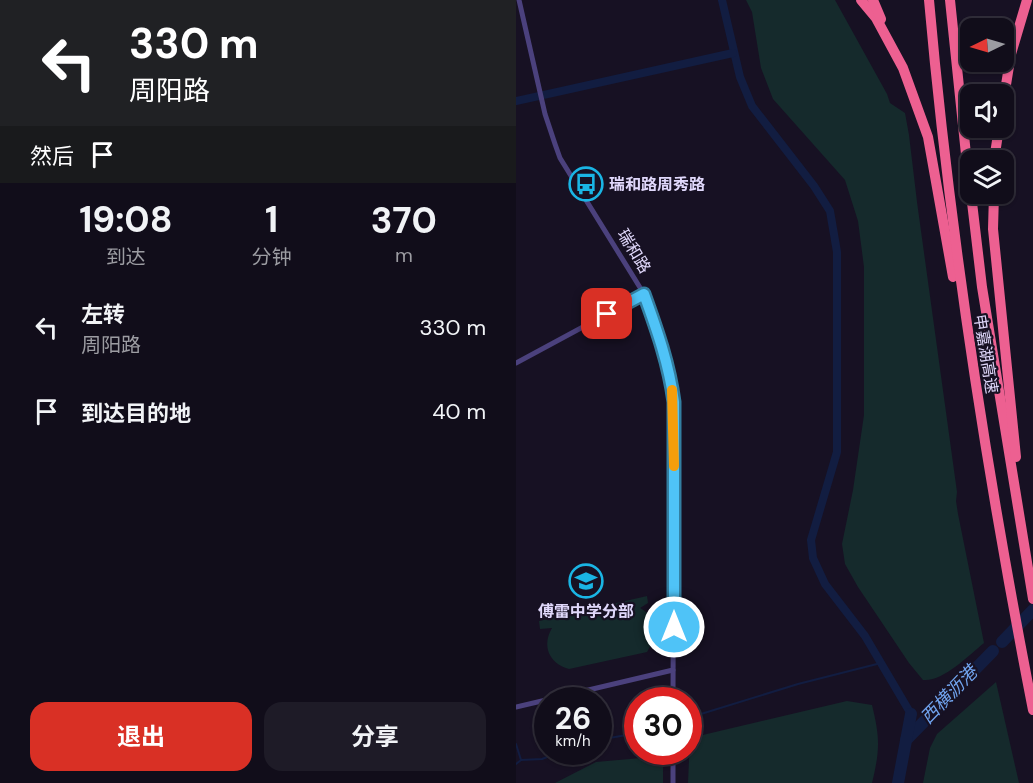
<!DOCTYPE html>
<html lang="zh">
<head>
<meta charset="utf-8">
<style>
	:root { --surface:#110d1a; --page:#1e1b27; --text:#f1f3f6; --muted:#9c9ca2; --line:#302d39; --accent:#d93025 }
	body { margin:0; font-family:"DM Sans","Noto Sans SC",sans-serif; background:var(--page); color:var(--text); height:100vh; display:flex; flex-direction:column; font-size:22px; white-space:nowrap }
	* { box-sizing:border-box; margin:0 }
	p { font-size:20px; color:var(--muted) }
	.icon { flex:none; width:33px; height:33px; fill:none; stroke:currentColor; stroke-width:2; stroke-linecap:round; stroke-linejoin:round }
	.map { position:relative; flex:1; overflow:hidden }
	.side { display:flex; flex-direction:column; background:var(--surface); width:516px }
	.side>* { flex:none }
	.banner { background:#202124; color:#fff; overflow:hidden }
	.needle { width:39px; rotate:265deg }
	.fabs { position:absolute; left:444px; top:18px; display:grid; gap:12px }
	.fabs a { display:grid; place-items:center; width:54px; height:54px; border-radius:12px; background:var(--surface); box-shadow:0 2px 4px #0004,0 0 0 2px var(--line); font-size:30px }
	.speed { position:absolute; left:18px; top:687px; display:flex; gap:12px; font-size:30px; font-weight:700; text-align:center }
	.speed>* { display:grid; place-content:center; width:78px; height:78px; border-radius:50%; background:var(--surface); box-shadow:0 2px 4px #0004,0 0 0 2px var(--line); line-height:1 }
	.speed small { font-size:15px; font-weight:400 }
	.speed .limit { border:9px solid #d22; background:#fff; color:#111 }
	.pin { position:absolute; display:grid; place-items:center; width:51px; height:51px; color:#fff; margin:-26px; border-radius:12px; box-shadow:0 3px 9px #0006 }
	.me { position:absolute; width:66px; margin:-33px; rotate:0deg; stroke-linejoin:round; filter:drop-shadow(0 0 4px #0008) }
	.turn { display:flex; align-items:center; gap:21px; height:126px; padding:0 30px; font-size:27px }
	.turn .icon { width:78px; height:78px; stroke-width:2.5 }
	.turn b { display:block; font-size:42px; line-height:51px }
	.then { display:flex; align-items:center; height:57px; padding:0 30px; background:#0003; gap:12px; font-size:22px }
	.eta { display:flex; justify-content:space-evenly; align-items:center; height:102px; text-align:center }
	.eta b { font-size:36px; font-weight:700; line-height:42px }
	.cta { display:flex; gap:12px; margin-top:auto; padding:12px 30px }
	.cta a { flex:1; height:69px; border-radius:18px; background:var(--accent); color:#fff; font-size:24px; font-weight:700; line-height:69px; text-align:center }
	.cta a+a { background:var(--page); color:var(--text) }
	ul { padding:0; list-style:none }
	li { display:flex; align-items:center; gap:18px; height:84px; padding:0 30px }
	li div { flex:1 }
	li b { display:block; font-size:22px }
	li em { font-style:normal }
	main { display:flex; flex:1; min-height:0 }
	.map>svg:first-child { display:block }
</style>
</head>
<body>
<main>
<section class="side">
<div class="banner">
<div class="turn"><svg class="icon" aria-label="left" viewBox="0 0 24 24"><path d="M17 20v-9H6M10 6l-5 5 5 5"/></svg><div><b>330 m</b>周阳路</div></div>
<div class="then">然后<svg class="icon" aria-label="arrive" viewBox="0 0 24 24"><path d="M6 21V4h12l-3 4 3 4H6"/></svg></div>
</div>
<div class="eta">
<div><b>19:08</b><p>到达</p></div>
<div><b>1</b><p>分钟</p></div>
<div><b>370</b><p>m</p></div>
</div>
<ul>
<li><svg class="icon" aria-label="left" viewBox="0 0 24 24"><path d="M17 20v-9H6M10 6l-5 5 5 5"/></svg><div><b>左转</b><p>周阳路</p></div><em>330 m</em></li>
<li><svg class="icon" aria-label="arrive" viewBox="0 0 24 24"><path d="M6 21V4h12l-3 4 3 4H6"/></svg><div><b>到达目的地</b></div><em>40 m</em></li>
</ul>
<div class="cta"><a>退出</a><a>分享</a></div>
</section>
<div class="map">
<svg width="517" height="783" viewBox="0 0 517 783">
	<rect width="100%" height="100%" fill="#171123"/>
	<g fill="#152a2c">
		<path d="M 230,0 L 319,0 L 371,94 L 374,103 L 389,113 L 393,135 L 401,202 L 441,492 L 440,501 L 442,514 L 468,643 C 453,655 427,682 407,680 L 393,663 L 342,587 L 329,564 L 326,544 L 337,490 L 348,415 L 348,267 L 342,221 L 329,180 L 257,99 L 245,68 L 236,12 Z"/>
		<path d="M 131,596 L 132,603 L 124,608 C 145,620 142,634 131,652 L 53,669 C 32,663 26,645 36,628 L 24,629 L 23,621 Z"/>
		<polygon points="480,682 503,783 407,783 414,748 421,734"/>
		<path d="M 331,701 L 356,705 C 364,738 364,750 356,783 L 172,783 L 174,738 Z"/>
		<polygon points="135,752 147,752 147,783 39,783 80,762 125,758"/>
	</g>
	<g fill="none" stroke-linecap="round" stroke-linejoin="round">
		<g stroke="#121d41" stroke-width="2">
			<polyline points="172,718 282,684 365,663"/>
			<polyline points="82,740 122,733"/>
			<polyline points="0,744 5,760"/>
			<polyline points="0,764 5,760 26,759 44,752"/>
		</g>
		<g stroke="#121d41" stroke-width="8">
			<polyline points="206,0 224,77 236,106 298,186 314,211 321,252 321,452 295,540 297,558 309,584 349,636 395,714"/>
			<polyline points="0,101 217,53"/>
		</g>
		<g stroke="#121d41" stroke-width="12">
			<polyline points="486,642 517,610"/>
			<polyline points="390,740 477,651"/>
			<polyline points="382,783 395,714"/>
		</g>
		<g stroke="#4b417d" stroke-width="5">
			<polyline points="3,0 29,114 39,144 44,158 128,294 145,342 155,376 158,402 157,700"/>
			<polyline points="0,363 128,294"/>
			<polyline points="0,707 157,670"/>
			<polyline points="157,783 157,752"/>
		</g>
		<g stroke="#ed6091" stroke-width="10">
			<polyline points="345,0 360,18 387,68 412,137 437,277"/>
			<polyline points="357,0 365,19"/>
			<path d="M 413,0 C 434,238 471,475 517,710"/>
			<polyline points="434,0 454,193"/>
			<polyline points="488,97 495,54 511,0"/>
			<polyline points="478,160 483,128"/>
			<polyline points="455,194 466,287 517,599"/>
			<polyline points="478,194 477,229 500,457"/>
		</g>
	</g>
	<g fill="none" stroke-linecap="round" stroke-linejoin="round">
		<defs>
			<path id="route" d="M 91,314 L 128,294 C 141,330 153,364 158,402 L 158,627"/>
		</defs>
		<use href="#route" stroke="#337fa1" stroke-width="15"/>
		<use href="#route" stroke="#4fc3f7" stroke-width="10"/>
		<polyline stroke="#f59e0b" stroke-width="10" points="156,390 158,466"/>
	</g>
	<defs>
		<symbol id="bus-ring" viewBox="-11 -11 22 22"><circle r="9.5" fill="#171123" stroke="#1ab5e4" stroke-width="1.5"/><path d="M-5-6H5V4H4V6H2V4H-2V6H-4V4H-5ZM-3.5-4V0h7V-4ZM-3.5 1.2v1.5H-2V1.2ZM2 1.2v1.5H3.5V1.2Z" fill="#1ab5e4"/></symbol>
		<symbol id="school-ring" viewBox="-11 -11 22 22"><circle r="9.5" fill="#171123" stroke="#1ab5e4" stroke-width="1.5"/><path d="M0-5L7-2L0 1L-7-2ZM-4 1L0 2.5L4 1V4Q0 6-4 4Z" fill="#1ab5e4"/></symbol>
	</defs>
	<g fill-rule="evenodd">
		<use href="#bus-ring" x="51" y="165" width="38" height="38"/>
		<use href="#school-ring" x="51" y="562" width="38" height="38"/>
	</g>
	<g text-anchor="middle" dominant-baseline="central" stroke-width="4.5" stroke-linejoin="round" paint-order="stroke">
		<g font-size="16" font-weight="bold" fill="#e0d8fb" stroke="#171123" text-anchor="start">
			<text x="93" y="184">瑞和路周秀路</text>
			<text x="70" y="611" text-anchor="middle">傅雷中学分部</text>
		</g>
		<g font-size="16" fill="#e0d8fb" stroke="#171123">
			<text transform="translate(118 251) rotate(59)">瑞和路</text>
			<text transform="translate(470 354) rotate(81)">申嘉湖高速</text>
		</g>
		<g font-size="18" font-style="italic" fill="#71a4ef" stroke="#171123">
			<text transform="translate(433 695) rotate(-46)">西横沥港</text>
		</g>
	</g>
</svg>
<div class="fabs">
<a><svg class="needle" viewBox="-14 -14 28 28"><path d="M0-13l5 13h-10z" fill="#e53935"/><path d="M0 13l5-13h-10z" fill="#9c9ca2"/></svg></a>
<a><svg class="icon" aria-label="sound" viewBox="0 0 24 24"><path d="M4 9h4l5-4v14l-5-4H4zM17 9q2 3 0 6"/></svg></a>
<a><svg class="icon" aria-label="layers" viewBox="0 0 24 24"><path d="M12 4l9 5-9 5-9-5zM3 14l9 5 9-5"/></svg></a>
</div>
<div class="speed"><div>26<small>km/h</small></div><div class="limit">30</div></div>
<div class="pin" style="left:91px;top:314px;background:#d93025"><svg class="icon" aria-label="arrive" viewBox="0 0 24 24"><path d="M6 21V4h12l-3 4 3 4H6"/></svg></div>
<svg class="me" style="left:158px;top:627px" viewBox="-20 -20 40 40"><circle r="17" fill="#4fc3f7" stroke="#fff" stroke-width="3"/><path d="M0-11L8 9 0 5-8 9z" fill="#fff"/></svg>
</div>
</main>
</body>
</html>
